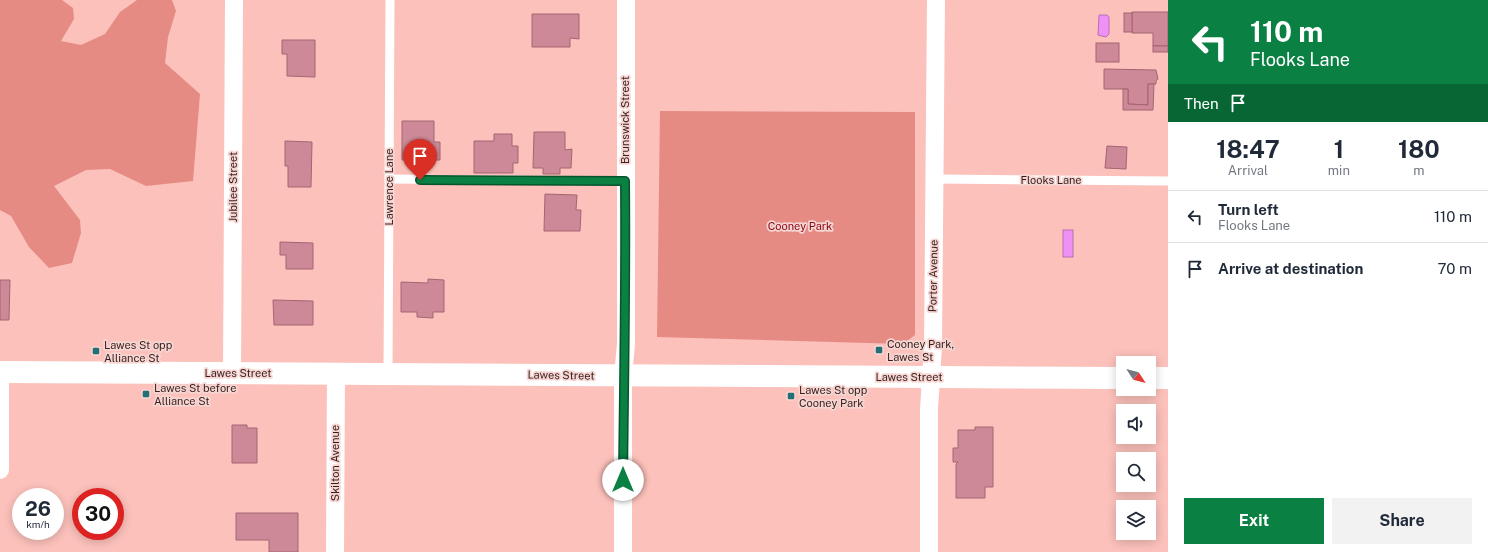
<!DOCTYPE html>
<html lang="en">
<head>
<meta charset="utf-8">
<style>
	:root { --surface:#fff; --page:#f2f2f3; --text:#1f2937; --muted:#747a83; --line:#e0e1e3; --accent:#0b8043 }
	body { margin:0; font-family:"Public Sans",sans-serif; background:var(--page); color:var(--text); height:100vh; display:flex; flex-direction:column; font-size:15px; white-space:nowrap }
	* { box-sizing:border-box; margin:0 }
	p { font-size:13px; color:var(--muted) }
	.icon { flex:none; width:22px; height:22px; fill:none; stroke:currentColor; stroke-width:2; stroke-linecap:round; stroke-linejoin:round }
	.map { position:relative; flex:1; overflow:hidden }
	.details { display:flex; flex-direction:column; background:var(--surface); width:320px }
	.details>* { flex:none }
	.top-card { background:#0b8043; color:#fff; overflow:hidden }
	.needle { width:26px; rotate:126deg }
	.buttons { position:absolute; left:1116px; top:356px; display:grid; gap:8px }
	.buttons a { display:grid; place-items:center; width:40px; height:40px; border-radius:0px; background:var(--surface); box-shadow:0 2px 10px #0003; font-size:20px }
	.speed { position:absolute; left:12px; top:488px; display:flex; gap:8px; font-size:20px; font-weight:700; text-align:center }
	.speed>* { display:grid; place-content:center; width:52px; height:52px; border-radius:50%; background:var(--surface); box-shadow:0 2px 10px #0003; line-height:1 }
	.speed small { font-size:10px; font-weight:400 }
	.speed .limit { border:6px solid #d22; background:#fff; color:#111 }
	.pin { position:absolute; display:grid; place-items:center; width:34px; height:34px; color:#fff; margin:-41px -17px; border-radius:50% 50% 50% 0; rotate:-45deg; box-shadow:0 0 4px #0007 }
	.pin .icon { rotate:45deg }
	.me { position:absolute; width:44px; margin:-22px; rotate:0deg; stroke-linejoin:round; filter:drop-shadow(0 0 3px #0008) }
	.turn { display:flex; align-items:center; gap:14px; height:84px; padding:0 16px; font-size:18px }
	.turn .icon { width:52px; height:52px; stroke-width:2.5 }
	.turn b { display:block; font-size:28px; line-height:34px }
	.then { display:flex; align-items:center; height:38px; padding:0 16px; background:#0003; gap:8px; font-size:15px }
	.eta { display:flex; justify-content:space-evenly; align-items:center; height:68px; text-align:center }
	.eta b { font-size:24px; font-weight:700; line-height:28px }
	.cta { display:flex; gap:8px; margin-top:auto; padding:8px 16px }
	.cta a { flex:1; height:46px; border-radius:0px; background:var(--accent); color:#fff; font-size:16px; font-weight:700; line-height:46px; text-align:center }
	.cta a+a { background:var(--page); color:var(--text) }
	ul { padding:0; list-style:none }
	li { display:flex; align-items:center; gap:12px; height:52px; padding:0 16px; border-top:1px solid var(--line) }
	li div { flex:1 }
	li b { display:block; font-size:15px }
	li em { font-style:normal }
	main { display:flex; flex:1; min-height:0 }
	.map>svg:first-child { display:block }
</style>
</head>
<body>
<main>
<div class="map">
<svg width="1168" height="552" viewBox="0 0 1168 552">
	<rect width="100%" height="100%" fill="#fcc1bb"/>
	<g fill="#e58b84">
		<polygon points="0,0 62,0 73,8 74,19 61,41 81,45 105,34 120,12 137,0 172,0 176,11 168,37 165,63 200,94 193,181 146,186 110,169 86,170 54,186 80,220 81,233 72,263 49,268 29,247 11,216 0,210"/>
		<polygon points="660,111 915,112 915,335 903,344 657,337"/>
	</g>
	<g fill="#ee91f5" stroke="#b86eb4">
		<polygon points="1099,15 1107,15 1109,17 1109,34 1106,37 1098,35"/>
		<rect x="1063" y="230" width="10" height="27"/>
	</g>
	<g fill="#cd8998" stroke="#a56473">
		<polygon points="1132,12 1168,12 1168,46 1153,46 1153,33 1132,33"/>
		<rect x="1124" y="13" width="8" height="19"/>
		<polygon points="532,14 579,14 579,39 570,38 570,47 532,47"/>
		<polygon points="282,40 315,40 315,77 287,76 287,54 282,54"/>
		<rect x="1096" y="43" width="23" height="19"/>
		<rect x="1153" y="46" width="15" height="6"/>
		<polygon points="1104,69 1156,70 1158,79 1156,81 1156,84 1148,84 1148,105 1128,104 1128,89 1104,89"/>
		<polygon points="1148,84 1154,84 1153,110 1123,110 1123,89 1128,89 1128,104 1148,105"/>
		<polygon points="402,121 434,121 434,142 440,142 440,160 428,160 428,166 412,166 412,160 402,160"/>
		<polygon points="534,132 565,132 565,150 572,149 571,168 560,168 560,174 543,174 543,168 533,168"/>
		<polygon points="494,134 512,134 512,146 518,146 518,163 513,163 513,173 474,173 474,141 494,141"/>
		<polygon points="285,141 312,142 311,187 288,187 288,166 285,166"/>
		<polygon points="1107,146 1127,147 1126,169 1105,168"/>
		<polygon points="545,194 577,195 576,210 581,210 580,231 544,231"/>
		<polygon points="280,242 313,243 313,269 286,269 286,255 280,255"/>
		<polygon points="428,279 444,280 444,312 433,312 433,318 417,317 417,312 401,312 401,282 428,283"/>
		<polygon points="0,280 10,280 9,320 0,320"/>
		<polygon points="273,300 313,301 313,325 274,325"/>
		<polygon points="232,425 247,425 247,428 257,428 257,463 232,463"/>
		<polygon points="975,427 993,427 993,487 985,487 985,498 956,498 956,464 958,462 953,462 953,448 958,448 958,430 975,430"/>
		<polygon points="236,513 298,513 298,552 269,552 269,540 236,540"/>
	</g>
	<g fill="none" stroke-linecap="round" stroke-linejoin="round">
		<g stroke="#fff" stroke-width="9">
			<polyline points="389,179 625,181"/>
			<polyline points="934,179 1168,181"/>
			<polyline points="388,373 390,0"/>
		</g>
		<g stroke="#fff" stroke-width="18">
			<polyline points="0,372 0,470"/>
			<polyline points="232,373 234,0"/>
			<polyline points="335,552 336,374"/>
			<polyline points="623,552 623,376 626,344 626,0"/>
			<polyline points="929,552 929,409 933,346 936,0"/>
		</g>
		<g stroke="#fff" stroke-width="22">
			<polyline points="0,372 1123,378"/>
			<polyline points="1149,378 1168,378"/>
		</g>
	</g>
	<g fill="none" stroke-linecap="round" stroke-linejoin="round">
		<defs>
			<path id="route" d="M 420,180 L 625,181 C 626,281 624,380 623,480"/>
		</defs>
		<use href="#route" stroke="#07532c" stroke-width="10"/>
		<use href="#route" stroke="#0b8043" stroke-width="7"/>
	</g>
	<g fill="#246f76" stroke="#f5d6d3" stroke-width="1.5">
		<rect x="875" y="346" width="8" height="8" rx="2"/>
		<rect x="92" y="347" width="8" height="8" rx="2"/>
		<rect x="142" y="390" width="8" height="8" rx="2"/>
		<rect x="787" y="392" width="8" height="8" rx="2"/>
	</g>
	<g text-anchor="middle" dominant-baseline="central" stroke-width="3.5" stroke-linejoin="round" paint-order="stroke">
		<g font-size="11" fill="#391e1c" stroke="#f5d6d3">
			<text transform="translate(625 120) rotate(-90)">Brunswick Street</text>
			<text x="1051" y="180">Flooks Lane</text>
			<text transform="translate(233 187) rotate(-90)">Jubilee Street</text>
			<text transform="translate(389 187) rotate(-90)">Lawrence Lane</text>
			<text transform="translate(933 276) rotate(-89)">Porter Avenue</text>
			<text x="238" y="373">Lawes Street</text>
			<text transform="translate(561 375) rotate(1)">Lawes Street</text>
			<text x="909" y="377">Lawes Street</text>
			<text transform="translate(335 463) rotate(-90)">Skilton Avenue</text>
		</g>
		<g font-size="11" fill="#8a0616" stroke="#f5d6d3">
			<text x="800" y="226">Cooney Park</text>
		</g>
		<g font-size="11" fill="#391e1c" stroke="#f5d6d3" text-anchor="start">
			<text x="887" y="344">Cooney Park,<tspan x="887" dy="13">Lawes St</tspan></text>
			<text x="104" y="345">Lawes St opp<tspan x="104" dy="13">Alliance St</tspan></text>
			<text x="154" y="388">Lawes St before<tspan x="154" dy="13">Alliance St</tspan></text>
			<text x="799" y="390">Lawes St opp<tspan x="799" dy="13">Cooney Park</tspan></text>
		</g>
	</g>
</svg>
<div class="buttons">
<a><svg class="needle" viewBox="-14 -14 28 28"><path d="M0-13l5 13h-10z" fill="#e53935"/><path d="M0 13l5-13h-10z" fill="#747a83"/></svg></a>
<a><svg class="icon" aria-label="sound" viewBox="0 0 24 24"><path d="M4 9h4l5-4v14l-5-4H4zM17 9q2 3 0 6"/></svg></a>
<a><svg class="icon" aria-label="search" viewBox="0 0 24 24"><circle cx="10" cy="10" r="6"/><path d="M15 15l6 6"/></svg></a>
<a><svg class="icon" aria-label="layers" viewBox="0 0 24 24"><path d="M12 4l9 5-9 5-9-5zM3 14l9 5 9-5"/></svg></a>
</div>
<div class="speed"><div>26<small>km/h</small></div><div class="limit">30</div></div>
<div class="pin" style="left:420px;top:180px;background:#d93025"><svg class="icon" aria-label="arrive" viewBox="0 0 24 24"><path d="M6 21V4h12l-3 4 3 4H6"/></svg></div>
<svg class="me" style="left:623px;top:480px" viewBox="-20 -20 40 40"><circle r="19" fill="#fff"/><path d="M0-13L10 11 0 6-10 11z" fill="#0b8043"/></svg>
</div>
<section class="details">
<div class="top-card">
<div class="turn"><svg class="icon" aria-label="left" viewBox="0 0 24 24"><path d="M17 20v-9H6M10 6l-5 5 5 5"/></svg><div><b>110 m</b>Flooks Lane</div></div>
<div class="then">Then<svg class="icon" aria-label="arrive" viewBox="0 0 24 24"><path d="M6 21V4h12l-3 4 3 4H6"/></svg></div>
</div>
<div class="eta">
<div><b>18:47</b><p>Arrival</p></div>
<div><b>1</b><p>min</p></div>
<div><b>180</b><p>m</p></div>
</div>
<ul>
<li><svg class="icon" aria-label="left" viewBox="0 0 24 24"><path d="M17 20v-9H6M10 6l-5 5 5 5"/></svg><div><b>Turn left</b><p>Flooks Lane</p></div><em>110 m</em></li>
<li><svg class="icon" aria-label="arrive" viewBox="0 0 24 24"><path d="M6 21V4h12l-3 4 3 4H6"/></svg><div><b>Arrive at destination</b></div><em>70 m</em></li>
</ul>
<div class="cta"><a>Exit</a><a>Share</a></div>
</section>
</main>
</body>
</html>
